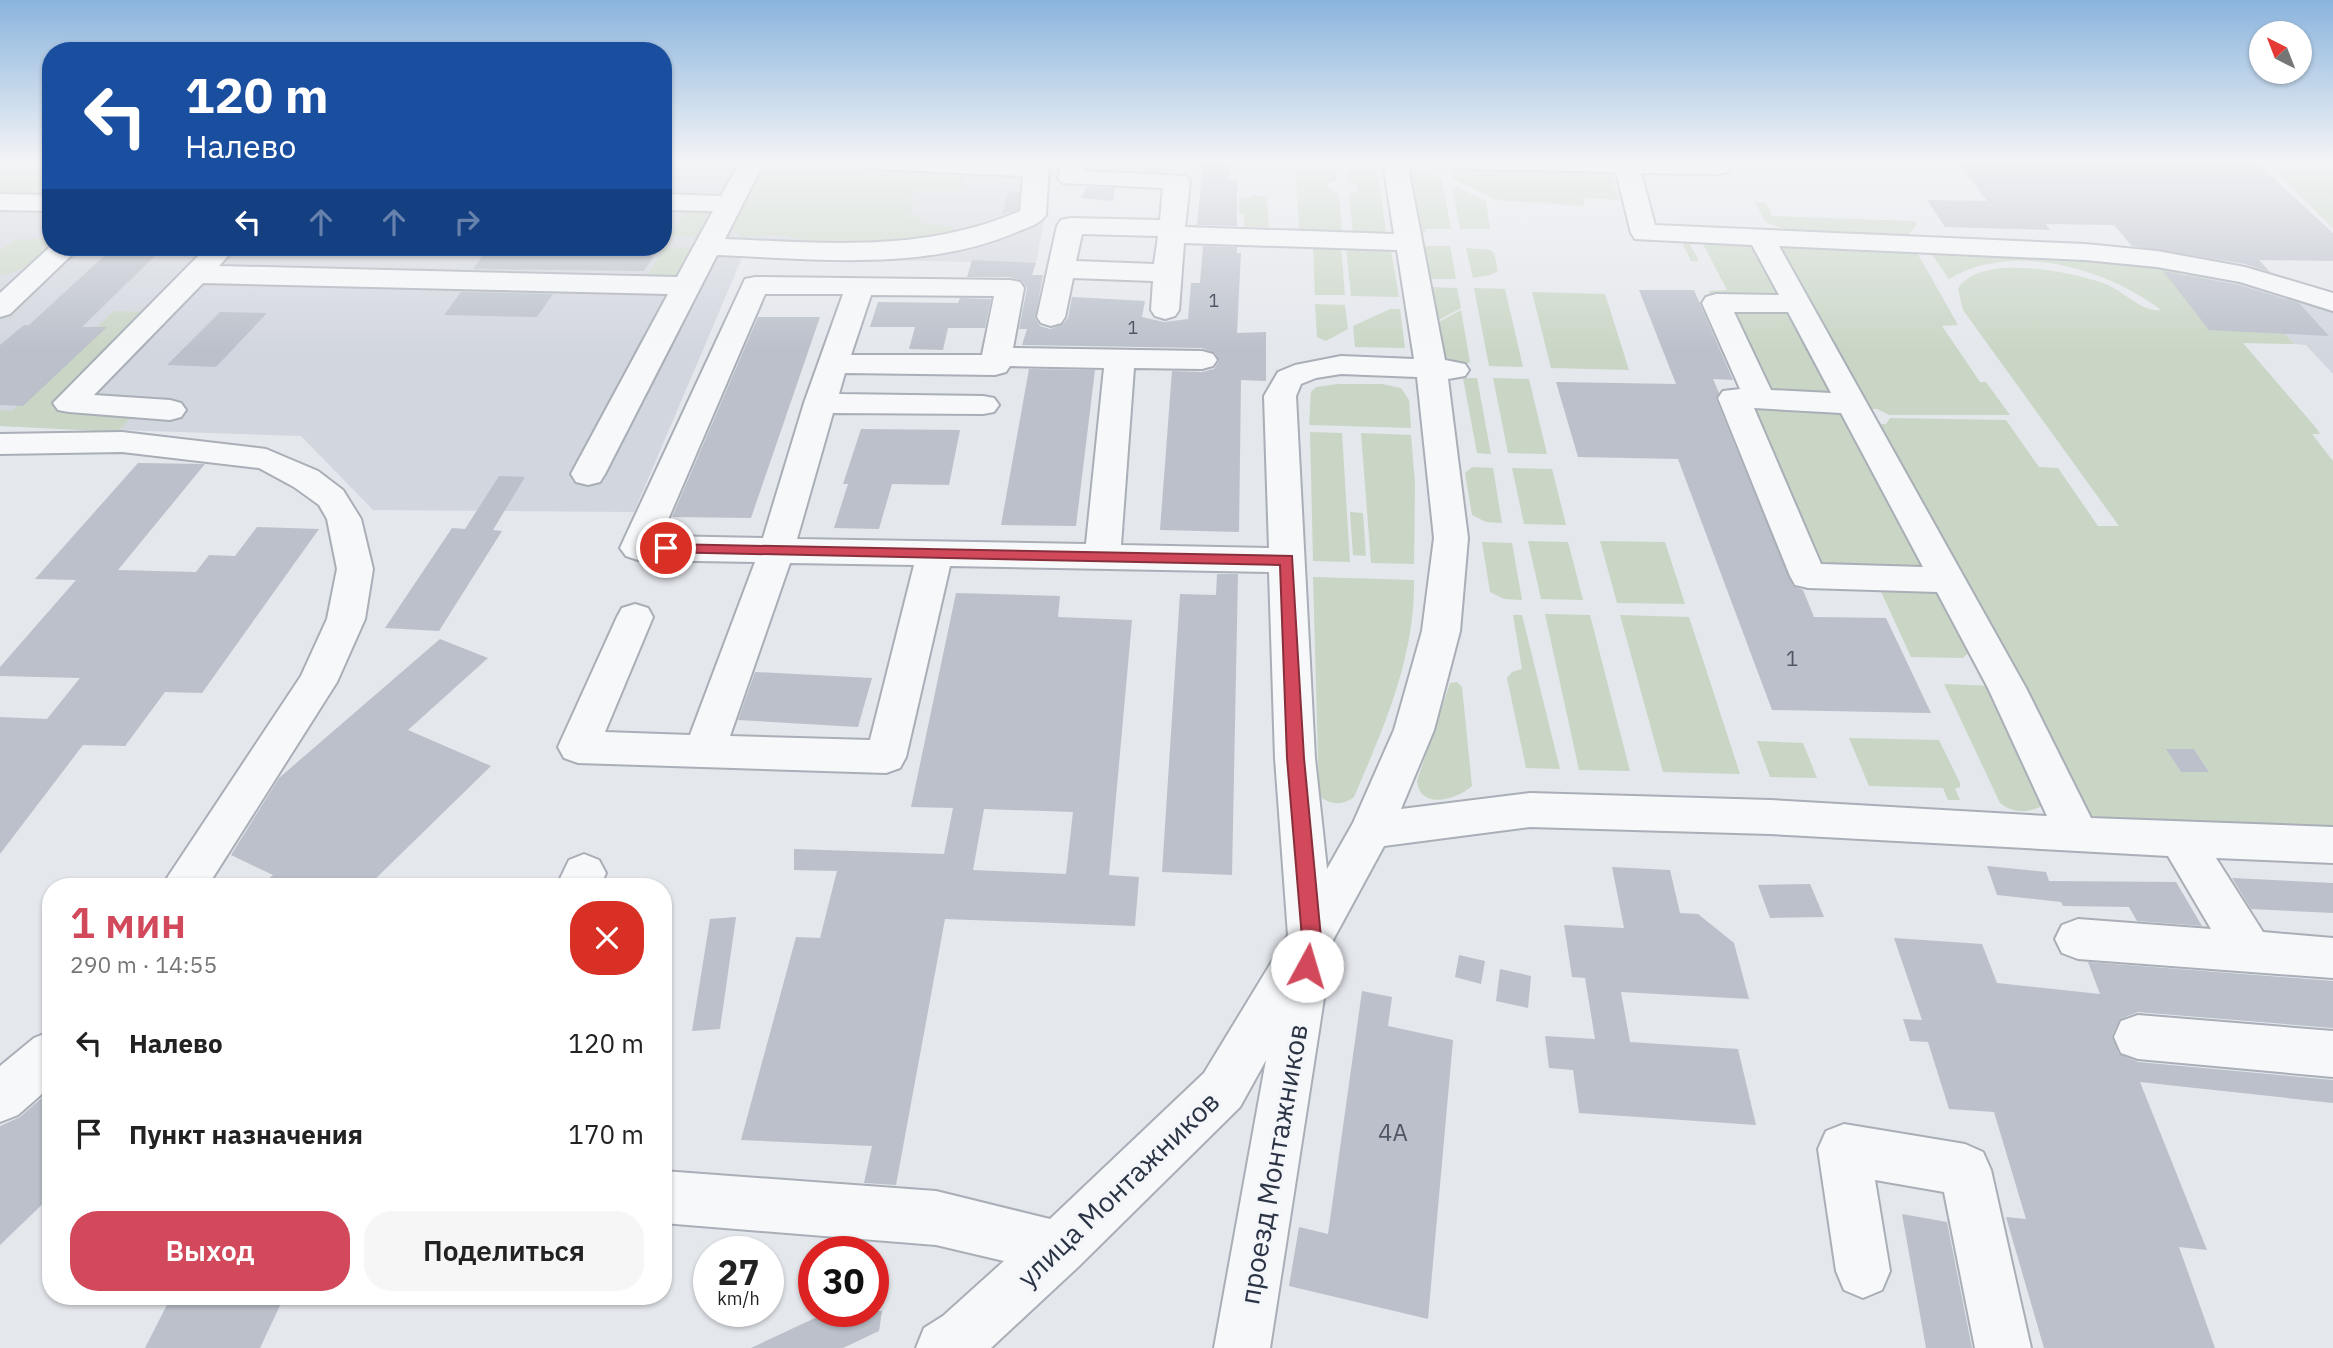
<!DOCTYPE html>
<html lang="ru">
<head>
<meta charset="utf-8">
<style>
	:root { --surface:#fff; --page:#f6f6f6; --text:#222; --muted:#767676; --accent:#d1495b }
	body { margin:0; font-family:"IBM Plex Sans",sans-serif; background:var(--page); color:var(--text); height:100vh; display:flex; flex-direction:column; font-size:26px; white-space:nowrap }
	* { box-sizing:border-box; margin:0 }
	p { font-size:23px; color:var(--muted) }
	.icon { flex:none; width:38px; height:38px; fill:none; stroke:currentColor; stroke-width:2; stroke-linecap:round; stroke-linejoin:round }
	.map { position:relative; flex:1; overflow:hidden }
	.details { position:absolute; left:42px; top:878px; width:630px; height:427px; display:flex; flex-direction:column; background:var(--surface); border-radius:28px; box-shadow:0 2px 5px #0004 }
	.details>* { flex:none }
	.hud { position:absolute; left:42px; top:42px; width:630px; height:214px; border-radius:28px; box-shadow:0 2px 5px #0004; background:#1a4fa0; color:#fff; overflow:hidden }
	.needle { width:46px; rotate:318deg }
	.fabs { position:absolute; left:2249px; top:21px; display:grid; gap:14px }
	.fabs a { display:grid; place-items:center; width:63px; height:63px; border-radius:50%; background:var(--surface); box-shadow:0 2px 5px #0004; font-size:35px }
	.speed { position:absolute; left:693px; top:1236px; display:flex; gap:14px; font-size:35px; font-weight:700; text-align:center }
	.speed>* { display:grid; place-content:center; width:91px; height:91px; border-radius:50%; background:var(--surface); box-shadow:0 2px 5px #0004; line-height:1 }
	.speed small { font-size:18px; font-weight:400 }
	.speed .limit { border:10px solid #d22; background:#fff; color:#111 }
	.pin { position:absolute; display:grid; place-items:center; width:60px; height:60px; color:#fff; margin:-30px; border:4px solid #fff; border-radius:50%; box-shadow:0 2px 7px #0007 }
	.me { position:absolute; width:77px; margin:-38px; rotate:6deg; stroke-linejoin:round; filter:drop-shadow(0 0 5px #0008) }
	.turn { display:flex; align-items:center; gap:24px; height:147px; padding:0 28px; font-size:32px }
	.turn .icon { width:91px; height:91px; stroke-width:2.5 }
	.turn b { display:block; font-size:49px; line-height:60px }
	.lanes { display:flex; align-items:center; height:66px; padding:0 28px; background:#0003; justify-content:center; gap:35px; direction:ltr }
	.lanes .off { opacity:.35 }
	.round { display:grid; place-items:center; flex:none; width:74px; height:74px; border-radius:28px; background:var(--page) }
	.headline { display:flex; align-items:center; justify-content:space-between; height:119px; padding:0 28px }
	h1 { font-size:42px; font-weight:600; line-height:52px; color:var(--accent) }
	.button { display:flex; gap:14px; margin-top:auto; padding:14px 28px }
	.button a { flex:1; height:80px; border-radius:28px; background:var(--accent); color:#fff; font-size:28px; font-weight:600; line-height:80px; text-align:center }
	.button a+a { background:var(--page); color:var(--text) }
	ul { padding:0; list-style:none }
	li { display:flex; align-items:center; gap:21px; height:91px; padding:0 28px }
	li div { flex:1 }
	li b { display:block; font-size:26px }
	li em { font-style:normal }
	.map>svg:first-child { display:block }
</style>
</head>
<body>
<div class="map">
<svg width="2333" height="1348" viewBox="0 0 2333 1348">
	<rect width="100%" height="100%" fill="#e4e7ec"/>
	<g fill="#d2d6de">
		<polygon points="0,162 51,162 51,247 663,247 663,162 1055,162 1036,263 742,258 634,512 373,510 301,436 0,426"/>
		<polygon points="2207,274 2267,286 2333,307 2333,374 2306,345 2294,344 2256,300 2224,297"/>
	</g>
	<g fill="#c9d6c5" fill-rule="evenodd">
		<polygon points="4,162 51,162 51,187 0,198 0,167"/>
		<path d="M 760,162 L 961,167 L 968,171 L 960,191 L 915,190 L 911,199 L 915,200 L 909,217 L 920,217 L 921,223 L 955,228 L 952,235 L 886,244 L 801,247 L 801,239 C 790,237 776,234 765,235 C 745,237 737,243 729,219 Z"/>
		<polygon points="1126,162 1167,162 1165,177 1124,176"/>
		<polygon points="1295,162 1336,162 1337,180 1330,182 1327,187 1339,194 1342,234 1299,230"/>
		<polygon points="1345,162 1377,162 1386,233 1353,234 1349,194 1356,192 1359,187 1347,181"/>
		<polygon points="2267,162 2333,162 2333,229"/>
		<polygon points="1450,166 1605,170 1611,173 1619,200 1583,198 1584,206 1497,200 1453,179"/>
		<polygon points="1410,167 1442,180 1451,229 1424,229 1426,231 1423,233 1419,231 1422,229"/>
		<polygon points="1452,185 1486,201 1490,229 1460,229"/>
		<polygon points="1251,195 1267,197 1269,227 1244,228 1244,214 1239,214 1239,197 1251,198"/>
		<polygon points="1755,202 1766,203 1772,216 1915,221 1916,225 1909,234 1903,237 1792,232 1765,222"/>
		<polygon points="687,207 719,207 703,237 670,236"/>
		<polygon points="51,234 51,245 24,269 0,276 0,250 15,240 46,238"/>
		<polygon points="1686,241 1759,246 1781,291 1767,296 1712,296 1709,291 1727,290 1703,244 1690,244 1699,261 1691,261 1683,245"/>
		<polygon points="1313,246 1341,246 1345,295 1315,295"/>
		<polygon points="1346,246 1391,250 1399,297 1351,296"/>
		<polygon points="1425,246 1450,246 1456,279 1430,279"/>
		<polygon points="1784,246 1915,249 1958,325 1942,326 1980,382 1986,382 2010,415 1889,415 1877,409 1868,409 1781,251 1781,247"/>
		<polygon points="664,247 697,248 681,278 647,277"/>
		<polygon points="1466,248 1490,250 1494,253 1498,271 1490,275 1473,278"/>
		<path d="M 1928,249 L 2139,261 L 2207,274 L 2224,297 L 2256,300 L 2294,344 L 2243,343 L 2317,429 L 2320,434 L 2312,434 L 2333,461 L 2333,831 L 2098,820 L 2084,810 L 1877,424 L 1886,424 L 1890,418 L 2006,420 L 2039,467 L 2058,468 L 2098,526 L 2119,526 L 1963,310 L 1958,289 C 1979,252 2076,272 2108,285 C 2125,293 2144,313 2161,310 C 2107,268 2012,241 1949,279 ZM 2165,273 L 2186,274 L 2231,330 ZM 2194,749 L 2209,772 L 2181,772 L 2167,750 Z"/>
		<polygon points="1431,287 1457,288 1461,308 1437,321"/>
		<polygon points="1474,288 1505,289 1523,367 1489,366"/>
		<polygon points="1532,292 1605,294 1629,370 1551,368"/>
		<polygon points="1315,304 1345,305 1348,329 1326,341 1317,337"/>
		<polygon points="1774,307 1791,313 1833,394 1772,393 1730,314 1734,310"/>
		<polygon points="1390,309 1400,309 1405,348 1355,347 1353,326"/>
		<polygon points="1461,310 1470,362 1466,364 1453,362 1444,357 1437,323"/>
		<polygon points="114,311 149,312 56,406 133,416 117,432 0,426 0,410 12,411"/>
		<polygon points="1463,378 1477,378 1491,454 1477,453"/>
		<polygon points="1493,378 1529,379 1547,454 1508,453"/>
		<polygon points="1337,384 1382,384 1401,388 1409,400 1411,428 1309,425 1311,392 1316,387"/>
		<polygon points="1753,407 1846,413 1925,567 1820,566"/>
		<polygon points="1310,432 1342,433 1350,562 1313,561"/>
		<polygon points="1361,433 1411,435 1415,484 1414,564 1371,563"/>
		<polygon points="1472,467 1493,468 1502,523 1486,522 1472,515 1465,473"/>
		<polygon points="1512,468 1552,469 1566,525 1524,524"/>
		<polygon points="1350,512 1363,513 1366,556 1353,555"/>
		<polygon points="1528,541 1568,542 1583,600 1541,599"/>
		<polygon points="1600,541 1665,542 1685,604 1617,603"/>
		<polygon points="1482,542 1512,543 1522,600 1504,599 1490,592"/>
		<path d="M 1313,577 L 1414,580 C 1415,658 1384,727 1354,797 C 1342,806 1331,805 1319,796 Z"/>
		<polygon points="1878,585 1940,592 1973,648 1963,658 1911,657"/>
		<polygon points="1545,614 1590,615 1630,771 1579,770"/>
		<polygon points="1513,615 1522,615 1560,769 1526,768 1507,678 1512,672 1522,669"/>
		<polygon points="1620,615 1689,617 1740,774 1663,772"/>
		<path d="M 1457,682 L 1462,687 L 1472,786 C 1458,799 1420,811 1417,781 L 1450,683 Z"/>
		<path d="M 1944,684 L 1994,686 L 2044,805 C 2029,813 2013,814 2000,803 Z"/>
		<polygon points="1849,738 1939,740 1960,783 1960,787 1955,789 1960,800 1948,800 1943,788 1869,786"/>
		<polygon points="1757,741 1803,743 1817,778 1770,777"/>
	</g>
	<g fill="#bbc0ca" fill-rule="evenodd">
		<polygon points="1203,162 1229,162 1229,180 1237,180 1237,226 1197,225"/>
		<polygon points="1957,162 2256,162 2333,233 2333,261 2259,260 2270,272 2245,264 2132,246 2114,225 2046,224 2050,230 1945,227 1927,200 1987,201"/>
		<polygon points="1086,187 1115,188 1113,201 1081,198"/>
		<polygon points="1008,192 1019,192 1018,209 1002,215"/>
		<polygon points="1203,246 1237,247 1237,253 1241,253 1237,333 1266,332 1266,381 1241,380 1239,532 1160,530 1172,371 1202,372 1214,369 1219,361 1215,353 1202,348 1022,345 1027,329 1019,329 1027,288 1022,281 1010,277 967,277 972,260 1036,263 1032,275 1043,275 1035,318 1040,326 1050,329 1063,324 1068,318 1072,297 1145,301 1142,317 1164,322 1188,319 1191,283 1200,283"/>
		<polygon points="114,247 164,247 82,327 107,327 23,406 0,405 0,345 24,325 29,325"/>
		<polygon points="489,247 660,247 644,271 473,269"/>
		<polygon points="2163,271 2239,285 2299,303 2329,336 2209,330"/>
		<polygon points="1639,290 1694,290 1733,380 1713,379 1719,393 1716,399 1793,586 1803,590 1814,617 1886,618 1931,713 1772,710 1678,459 1578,457 1556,382 1676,384"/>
		<polygon points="461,292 553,294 537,317 444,315"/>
		<polygon points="960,298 991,299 985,328 948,328 943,350 909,349 915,327 870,327 878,302 958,303"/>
		<polygon points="220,312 267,313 216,367 167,365"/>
		<polygon points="758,317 820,317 751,518 672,517"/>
		<polygon points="1029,369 1095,370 1076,526 1001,525"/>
		<polygon points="861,429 960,430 949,485 892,484 879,529 834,528 848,484 843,484"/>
		<polygon points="138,463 205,464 118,570 196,572 209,555 235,556 257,527 319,529 202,693 165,692 125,746 83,745 0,854 0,717 47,719 80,678 0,676 0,667 76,580 35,579"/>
		<polygon points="499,476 525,477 493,530 502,531 439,631 385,628 452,528 465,529"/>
		<polygon points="1217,574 1238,574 1232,875 1162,872 1180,594 1216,595"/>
		<path d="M 956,593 L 1060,596 L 1058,617 L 1132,620 L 1109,875 L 1139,877 L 1135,926 L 945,919 L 896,1185 L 864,1183 L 872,1146 L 741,1140 L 796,937 L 820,938 L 837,871 L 794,870 L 794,849 L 944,854 L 953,808 L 911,807 ZM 984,809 L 1073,812 L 1066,874 L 973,870 Z"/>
		<polygon points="440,639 488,658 408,730 491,766 367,887 260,887 273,875 231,855 279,778"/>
		<polygon points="755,672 872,678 858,727 738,720"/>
		<polygon points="2166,749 2194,749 2209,772 2181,772"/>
		<polygon points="1987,866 2046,872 2049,881 2176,882 2202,926 2137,921 2129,907 2063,906 2061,902 1997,895"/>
		<polygon points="1612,867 1670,870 1680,913 1698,914 1734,943 1749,999 1621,992 1630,1042 1738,1049 1756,1125 1579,1113 1573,1070 1549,1068 1545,1036 1595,1039 1585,978 1572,977 1564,925 1624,928"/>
		<polygon points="2232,878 2333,883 2333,913 2251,909"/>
		<polygon points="1810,884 1824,917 1770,918 1758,885"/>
		<polygon points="736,917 720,1029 692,1031 710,919"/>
		<polygon points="1894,938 1982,944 1997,983 2100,994 2088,962 2333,981 2333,1028 2138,1012 2120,1019 2112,1036 2119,1054 2138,1062 2333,1080 2333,1103 2140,1082 2207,1250 2179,1247 2215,1348 2044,1348 2006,1217 2026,1219 1994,1112 1949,1109 1928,1042 1910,1041 1903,1019 1922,1020"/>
		<polygon points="1459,955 1485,961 1481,984 1455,977"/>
		<polygon points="1500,969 1531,976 1528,1008 1496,1001"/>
		<polygon points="1362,991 1392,997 1388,1026 1453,1040 1428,1319 1289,1286 1299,1227 1328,1234"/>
		<polygon points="51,1090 51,1196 0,1245 0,1126 20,1117"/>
		<polygon points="1902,1214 1947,1222 1972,1348 1926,1348"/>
		<polygon points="171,1297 284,1297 260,1348 145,1348"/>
		<polygon points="830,1311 882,1311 879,1331 843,1348 751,1348"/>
	</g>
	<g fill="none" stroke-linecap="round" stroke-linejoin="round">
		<defs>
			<g id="minor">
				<path d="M 740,162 L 764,162 L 725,239 C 827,243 924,253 1020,211 L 1023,176 L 877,169 L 868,167 L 865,162 L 1049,162 L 1046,215 C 1040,224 1029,227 1019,231 C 926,272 816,259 717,255 L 605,474 L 600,482 L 588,485 L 576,482 L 571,474 L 668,294 L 203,283 L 94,395 L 170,400 L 181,403 L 186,410 L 181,417 L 170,420 L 69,412 L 58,410 L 53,403 L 207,247 L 236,247 L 219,266 L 677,277 L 713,211 L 663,210 L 663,194 L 721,196 Z"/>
				<path d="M 1061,162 L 1085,162 L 1084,171 L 1186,176 L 1190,181 L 1185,227 L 1394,234 L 1383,162 L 1407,162 L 1445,360 L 1465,364 L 1469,370 L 1465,376 L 1448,379 L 1468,538 L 1460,631 L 1434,730 L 1401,809 L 1530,793 L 1770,800 L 2047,816 L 1988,688 L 1937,592 L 1808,588 L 1795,585 L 1790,576 L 1718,398 L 1723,391 L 1740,389 L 1702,303 L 1706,297 L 1716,294 L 1779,295 L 1752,245 L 1635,239 L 1631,233 L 1616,172 L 1470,169 L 1461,167 L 1458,162 L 1728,162 L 1731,167 L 1728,172 L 1719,174 L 1641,173 L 1655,225 L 2085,244 L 2157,251 L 2245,267 L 2333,293 L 2333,311 L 2240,282 L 2157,267 L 2085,260 L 1779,246 L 2026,688 L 2091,818 L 2333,827 L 2333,863 L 2216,858 L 2263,932 L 2333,938 L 2333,978 L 2078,959 L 2062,953 L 2055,939 L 2062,925 L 2078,919 L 2211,929 L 2168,856 L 1770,834 L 1530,827 L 1384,846 L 1333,940 L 1270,1348 L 1214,1348 L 1266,1060 L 1240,1107 L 1078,1267 L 991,1348 L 916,1348 L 924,1328 L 943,1316 L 1004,1261 L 936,1245 L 663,1223 L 663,1171 L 936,1191 L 1050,1219 L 1204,1073 L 1288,935 L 1275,758 L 1269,572 L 950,566 L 906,757 L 900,768 L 886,773 L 578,763 L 564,758 L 558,747 L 617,617 L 622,608 L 635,604 L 648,608 L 653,617 L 605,732 L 690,735 L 755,562 L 638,560 L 626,556 L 620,548 L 745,279 L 755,277 L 1010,280 L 1020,282 L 1024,288 L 1013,348 L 1202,351 L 1213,354 L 1217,360 L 1213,366 L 1202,369 L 1134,368 L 1121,545 L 1269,548 L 1264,396 L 1278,372 L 1295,365 L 1341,356 L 1414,359 L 1397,250 L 1184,243 L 1179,310 L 1175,316 L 1165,319 L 1155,316 L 1151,310 L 1153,281 L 1073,278 L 1065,317 L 1061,323 L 1051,326 L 1041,323 L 1037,317 L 1057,226 L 1061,220 L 1070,218 L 1160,220 L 1163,188 L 1062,183 L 1058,178 ZM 1082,234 L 1158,236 L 1154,264 L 1076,261 ZM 765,294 L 843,294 L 804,403 L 763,538 L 661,536 ZM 871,295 L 994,296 L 982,355 L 851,355 ZM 1734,312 L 1788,312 L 1831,393 L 1771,390 ZM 1010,366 L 1104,368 L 1086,544 L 797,539 L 833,413 L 983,414 L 994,412 L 999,405 L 994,398 L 983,396 L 839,394 L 845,373 L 995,375 L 1006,372 ZM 1341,374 L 1417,377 L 1434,538 L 1422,631 L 1394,730 L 1353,823 L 1327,869 L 1315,758 L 1296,396 L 1301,384 L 1316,378 ZM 1754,408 L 1841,413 L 1923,567 L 1821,564 ZM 790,563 L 914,565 L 870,740 L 730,736 Z"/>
				<polygon points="0,194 51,195 51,211 0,210"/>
				<polygon points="51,246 80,247 10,314 0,317 0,293"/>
				<polygon points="122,432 266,449 318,471 343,490 361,519 373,569 365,619 337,682 207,887 161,887 301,676 327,619 337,569 327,519 319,505 294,487 259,468 122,452 0,454 0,434"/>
				<polygon points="584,854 599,860 606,873 600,887 556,887 569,860"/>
				<polygon points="2138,1015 2333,1031 2333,1077 2138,1059 2121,1053 2114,1037 2121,1021"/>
				<polygon points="51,1031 51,1086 18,1115 0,1122 0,1066 34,1038"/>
				<polygon points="1844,1124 1965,1144 1983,1152 1991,1170 2031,1348 1975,1348 1944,1192 1875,1180 1890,1271 1882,1290 1863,1298 1844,1290 1836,1271 1818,1149 1826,1131"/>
			</g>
		</defs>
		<use href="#minor" stroke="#a9aeb7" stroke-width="4"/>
		<use href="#minor" fill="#f7f8fa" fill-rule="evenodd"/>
	</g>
	<linearGradient id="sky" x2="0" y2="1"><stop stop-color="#8bb4dd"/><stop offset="0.46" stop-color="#f3f4f6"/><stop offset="1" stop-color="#f3f4f6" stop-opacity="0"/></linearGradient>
	<rect width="2333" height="350" fill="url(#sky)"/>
	<polygon fill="#d1495b" stroke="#882f3b" stroke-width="2" points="666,544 1292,556 1304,758 1321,938 1314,972 1307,974 1300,972 1297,966 1302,938 1287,758 1280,565 661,552 659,548 661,545"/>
	<g text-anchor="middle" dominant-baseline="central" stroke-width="7" stroke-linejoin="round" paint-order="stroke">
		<g font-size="18" fill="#4f5766">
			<text x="1214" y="300">1</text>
			<text x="1133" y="327">1</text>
		</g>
		<g font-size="21" fill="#4f5766">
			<text x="1792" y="658">1</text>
		</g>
		<g font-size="24" fill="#4f5766">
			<text x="1393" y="1132">4А</text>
		</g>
		<g font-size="28" fill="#2b3445" stroke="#f4f6f9">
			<text transform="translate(1273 1164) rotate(-80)">проезд Монтажников</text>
			<text transform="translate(1118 1189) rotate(-44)">улица Монтажников</text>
		</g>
	</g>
</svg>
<div class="fabs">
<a><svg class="needle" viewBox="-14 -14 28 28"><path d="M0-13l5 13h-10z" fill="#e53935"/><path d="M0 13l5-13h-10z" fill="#767676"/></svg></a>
</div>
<div class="speed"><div>27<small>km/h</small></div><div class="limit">30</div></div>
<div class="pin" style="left:666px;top:548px;background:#d93025"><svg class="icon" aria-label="arrive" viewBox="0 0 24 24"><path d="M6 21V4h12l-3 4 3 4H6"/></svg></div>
<svg class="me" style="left:1307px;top:966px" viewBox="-20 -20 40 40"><circle r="19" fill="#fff"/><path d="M0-13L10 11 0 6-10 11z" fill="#d1495b"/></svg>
<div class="hud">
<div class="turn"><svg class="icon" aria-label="left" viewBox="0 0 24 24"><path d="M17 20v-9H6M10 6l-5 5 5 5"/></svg><div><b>120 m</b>Налево</div></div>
<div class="lanes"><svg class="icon" aria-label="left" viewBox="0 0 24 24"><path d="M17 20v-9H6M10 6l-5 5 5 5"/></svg><svg class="icon off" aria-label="ahead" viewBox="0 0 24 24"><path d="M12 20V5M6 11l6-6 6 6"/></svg><svg class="icon off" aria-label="ahead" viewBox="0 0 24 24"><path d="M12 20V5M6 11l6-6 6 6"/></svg><svg class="icon off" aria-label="right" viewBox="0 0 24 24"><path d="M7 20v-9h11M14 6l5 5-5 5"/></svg></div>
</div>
<section class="details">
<div class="headline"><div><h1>1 мин</h1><p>290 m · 14:55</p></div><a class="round" style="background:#d93025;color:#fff"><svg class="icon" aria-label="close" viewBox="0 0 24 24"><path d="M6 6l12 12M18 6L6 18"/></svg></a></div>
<ul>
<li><svg class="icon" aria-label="left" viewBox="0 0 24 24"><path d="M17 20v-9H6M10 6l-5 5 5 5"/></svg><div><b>Налево</b></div><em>120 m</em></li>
<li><svg class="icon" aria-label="arrive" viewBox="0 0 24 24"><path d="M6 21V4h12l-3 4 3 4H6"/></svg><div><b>Пункт назначения</b></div><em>170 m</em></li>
</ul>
<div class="button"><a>Выход</a><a>Поделиться</a></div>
</section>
</div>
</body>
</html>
